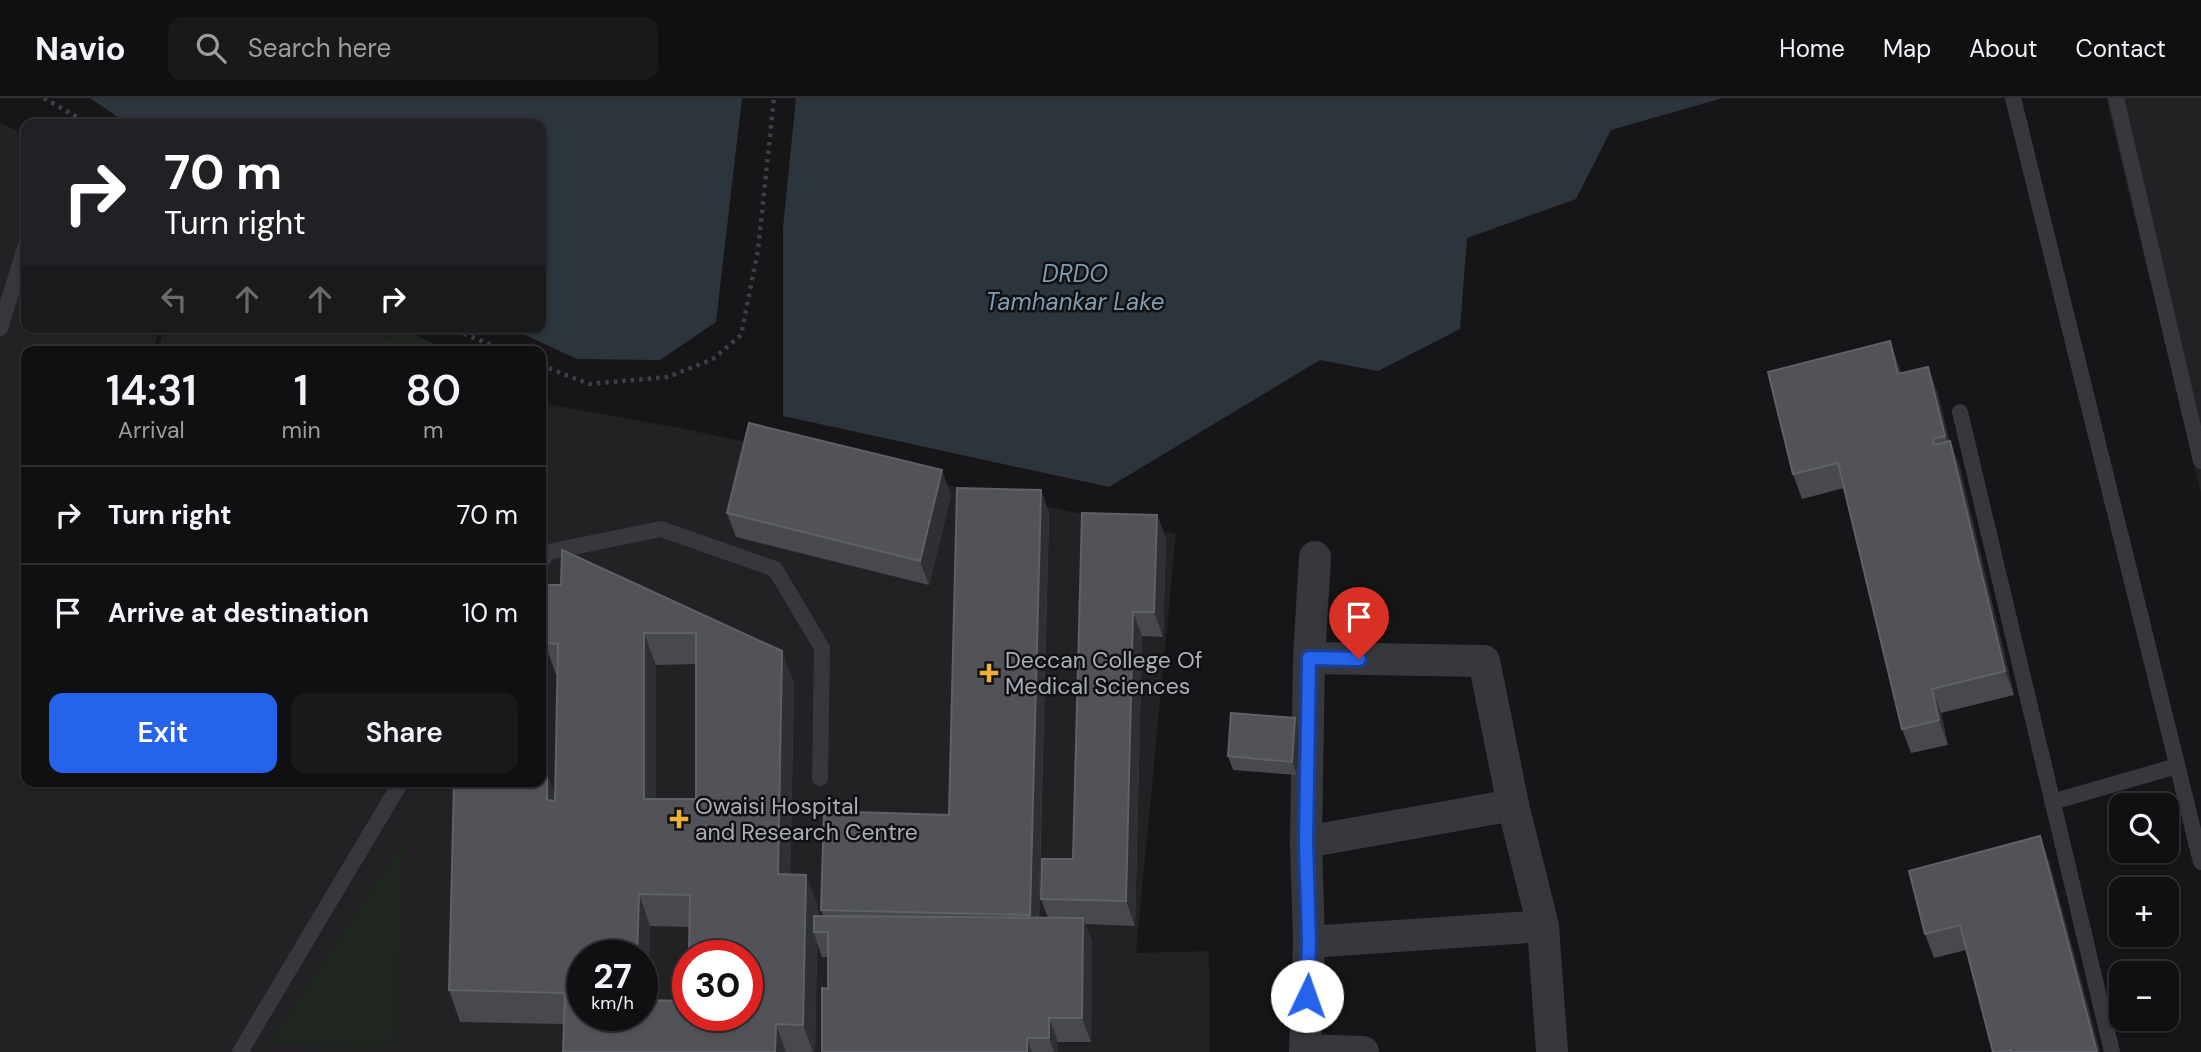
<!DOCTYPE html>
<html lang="en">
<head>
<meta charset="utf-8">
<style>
	:root { --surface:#101012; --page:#19191b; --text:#f1f3f6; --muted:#9c9d9f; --line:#303032; --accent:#2563eb }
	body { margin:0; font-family:"DM Sans",sans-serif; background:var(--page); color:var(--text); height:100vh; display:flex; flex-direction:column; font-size:26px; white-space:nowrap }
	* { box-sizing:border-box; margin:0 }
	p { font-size:23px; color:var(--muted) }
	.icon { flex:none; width:38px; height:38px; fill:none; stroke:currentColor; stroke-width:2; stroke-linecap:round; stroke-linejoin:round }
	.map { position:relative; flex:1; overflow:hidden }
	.sheet { position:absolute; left:21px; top:248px; width:525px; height:441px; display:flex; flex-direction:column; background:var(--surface); border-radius:14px; box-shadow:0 2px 5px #0004,0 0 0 2px var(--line) }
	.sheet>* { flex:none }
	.banner { position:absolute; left:21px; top:21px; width:525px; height:214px; border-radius:14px; box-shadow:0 2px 5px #0004,0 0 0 2px var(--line); background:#202124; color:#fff; overflow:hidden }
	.tools { position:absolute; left:2109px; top:695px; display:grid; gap:14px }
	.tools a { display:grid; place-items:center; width:70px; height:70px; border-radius:14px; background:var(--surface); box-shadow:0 2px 5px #0004,0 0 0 2px var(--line); font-size:35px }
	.speed { position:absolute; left:567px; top:842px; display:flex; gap:14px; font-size:35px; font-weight:700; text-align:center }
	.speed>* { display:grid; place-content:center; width:91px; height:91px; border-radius:50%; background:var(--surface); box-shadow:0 2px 5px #0004,0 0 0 2px var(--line); line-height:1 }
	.speed small { font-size:18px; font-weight:400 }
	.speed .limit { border:10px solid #d22; background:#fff; color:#111 }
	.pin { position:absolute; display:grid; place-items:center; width:60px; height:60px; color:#fff; margin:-72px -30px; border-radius:50% 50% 50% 0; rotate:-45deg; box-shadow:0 0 7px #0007 }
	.pin .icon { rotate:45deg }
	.me { position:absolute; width:77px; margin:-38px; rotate:3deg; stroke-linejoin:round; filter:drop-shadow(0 0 5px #0008) }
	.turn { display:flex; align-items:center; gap:24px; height:147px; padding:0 28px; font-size:32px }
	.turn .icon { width:91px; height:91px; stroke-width:2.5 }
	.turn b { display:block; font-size:49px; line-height:60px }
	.lanes { display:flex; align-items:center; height:66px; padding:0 28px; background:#0003; justify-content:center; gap:35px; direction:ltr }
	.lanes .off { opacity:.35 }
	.eta { display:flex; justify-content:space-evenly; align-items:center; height:119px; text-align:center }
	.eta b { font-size:42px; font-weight:600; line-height:49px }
	.button { display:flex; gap:14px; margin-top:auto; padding:14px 28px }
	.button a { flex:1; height:80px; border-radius:14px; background:var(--accent); color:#fff; font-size:28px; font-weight:600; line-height:80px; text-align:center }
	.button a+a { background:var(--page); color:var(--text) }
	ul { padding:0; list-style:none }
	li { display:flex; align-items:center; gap:21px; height:98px; padding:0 28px; border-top:2px solid var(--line) }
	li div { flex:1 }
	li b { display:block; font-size:26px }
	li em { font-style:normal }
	header { display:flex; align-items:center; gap:42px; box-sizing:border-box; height:98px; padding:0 35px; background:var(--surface); border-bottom:2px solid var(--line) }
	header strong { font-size:33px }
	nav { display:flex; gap:38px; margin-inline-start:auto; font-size:24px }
	.search { width:490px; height:63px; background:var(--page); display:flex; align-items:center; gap:18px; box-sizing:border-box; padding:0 24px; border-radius:14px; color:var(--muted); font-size:26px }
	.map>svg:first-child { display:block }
</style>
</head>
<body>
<header>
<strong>Navio</strong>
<div class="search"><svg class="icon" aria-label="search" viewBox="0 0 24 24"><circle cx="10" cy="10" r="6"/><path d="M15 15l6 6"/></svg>Search here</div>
<nav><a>Home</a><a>Map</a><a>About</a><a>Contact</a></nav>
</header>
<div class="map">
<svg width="2201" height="954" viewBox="0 0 2201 954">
	<rect width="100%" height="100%" fill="#161618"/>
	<g fill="#222225" fill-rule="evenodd">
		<polygon points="2106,0 2201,0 2201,395"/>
		<path d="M 0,25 L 26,37 L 26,229 L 160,229 L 153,254 L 26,254 L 26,684 L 541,684 L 541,305 L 680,330 L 1176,436 L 1136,855 L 1209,853 L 1210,954 L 0,954 ZM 583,858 L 642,858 L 642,917 L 583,917 ZM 688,858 L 747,858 L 747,917 L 688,917 Z"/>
		<polygon points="164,229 402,229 447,254 158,254"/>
	</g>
	<g fill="#1e261f">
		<polygon points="389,229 402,229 447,254 381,254"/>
		<polygon points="406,740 394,949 268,946"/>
	</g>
	<g fill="#2c353c">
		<polygon points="90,0 742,0 716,224 660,262 577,261 508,229 541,229 541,26 128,26"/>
		<polygon points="796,0 1723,0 1611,32 1576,101 1467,140 1460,231 1378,273 1320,262 1109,389 783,318 783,130"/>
	</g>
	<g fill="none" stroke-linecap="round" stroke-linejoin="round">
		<g stroke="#3d3f44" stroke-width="4.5" stroke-dasharray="3.5 5" stroke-linecap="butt">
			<polyline points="44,0 89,26"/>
			<polyline points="448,229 508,254"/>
			<polyline points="541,267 589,286 668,279 713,261 741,237 758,152 774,0"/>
		</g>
		<g stroke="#37383d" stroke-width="16">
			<polyline points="2013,0 2201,764"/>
			<polyline points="2116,0 2201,363"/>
			<polyline points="0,230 26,147"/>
			<polyline points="1960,314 2112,954"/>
			<polyline points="541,464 548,454 661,431 775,471 822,550 820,680"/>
			<polyline points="2052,704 2177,668"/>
			<polyline points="240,954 401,684"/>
		</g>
		<g stroke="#37383d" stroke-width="32">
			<polyline points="1315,459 1309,560 1306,744 1309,844 1305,952 1363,954"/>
			<polyline points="1309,560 1484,563 1513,707"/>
			<polyline points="1306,744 1513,707 1543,828 1552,954"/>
			<polyline points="1309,844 1543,828"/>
		</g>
	</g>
	<g fill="#47494d" fill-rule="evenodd">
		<polygon points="1899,268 1901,275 1937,293 1949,343 1959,367 2014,597 1941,615 1948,647 1911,655 1902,631 1844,390 1802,401 1793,376"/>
		<path d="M 1041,392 L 1049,416 L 1039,820 L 1048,820 L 1041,801 L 1073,761 L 1157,417 L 1166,441 L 1163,539 L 1142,538 L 1135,828 L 1085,826 L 1092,844 L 1091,944 L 1058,944 L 1058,954 L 822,954 L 828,891 L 828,859 L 822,859 L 817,845 L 815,954 L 563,954 L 564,926 L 460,924 L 449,892 L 547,677 L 555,698 L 558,577 L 556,577 L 545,545 L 561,487 L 562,452 L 794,585 L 790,776 L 818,808 L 818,818 L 824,818 L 821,812 L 949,717 ZM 696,566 L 696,701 L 656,701 L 656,567 ZM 650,828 L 689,829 L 687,903 L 648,902 Z"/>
		<polygon points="951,397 929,487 736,439 727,415"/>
		<polygon points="1300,633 1297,677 1233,672 1228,658"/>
		<polygon points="2049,763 2100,954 1993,954 1966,852 1934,860 1925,836"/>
	</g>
	<g fill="#2f3033">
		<polygon points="1890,243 1899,268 1907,300 1898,276"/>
		<polygon points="1928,269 1937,293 1954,362 1945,338"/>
		<polygon points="1950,343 1959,367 2014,597 2005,573"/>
		<polygon points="942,372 951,397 929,487 920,463"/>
		<polygon points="1041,392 1049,416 1038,842 1030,817"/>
		<polygon points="1157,417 1166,441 1163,539 1154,514"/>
		<polygon points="1133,514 1142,538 1135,828 1126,803"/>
		<polygon points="644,535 656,567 656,732 644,701"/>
		<polygon points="782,553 794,585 790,808 778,776"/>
		<polygon points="1932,591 1941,615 1948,647 1939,622"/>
		<polygon points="1295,620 1300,633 1297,677 1292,664"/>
		<polygon points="547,677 559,709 547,702"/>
		<polygon points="2040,738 2049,763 2100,954 2097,954"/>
		<polygon points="806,777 818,808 817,834 814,834 817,845 815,954 813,954 803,927"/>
		<polygon points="639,796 650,828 648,933 642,917 642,858 637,858"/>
		<polygon points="1083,820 1092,844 1091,944 1082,920"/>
		<polygon points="1049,920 1058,944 1058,954 1054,954 1049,940"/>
		<polygon points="776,926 786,954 775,954"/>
		<polygon points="1027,940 1032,954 1027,954"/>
	</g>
	<g fill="#525359" stroke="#5f6168" stroke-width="2" fill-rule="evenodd">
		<polygon points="1890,243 1898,276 1928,269 1945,338 1933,341 1934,347 1950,343 2005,573 1932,591 1939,622 1902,631 1838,365 1793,376 1768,274"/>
		<polygon points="749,325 942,372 920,463 727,415"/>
		<polygon points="957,390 1041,392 1030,817 821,812 824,713 949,717"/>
		<polygon points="1082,415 1157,417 1154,514 1133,514 1126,803 1041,801 1042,761 1073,761"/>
		<path d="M 562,452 L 782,553 L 778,776 L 806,777 L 803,927 L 776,926 L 775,954 L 563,954 L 565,895 L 449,892 L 454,684 L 541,684 L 541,677 L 547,677 L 547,702 L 555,703 L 558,546 L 545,545 L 546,487 L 561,487 ZM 644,535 L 696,535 L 696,701 L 644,701 ZM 639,796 L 690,797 L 689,858 L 747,858 L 747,917 L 688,917 L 688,889 L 687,903 L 642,902 L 642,917 L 583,917 L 583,858 L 637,858 Z"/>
		<polygon points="1231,615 1295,620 1292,664 1228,658"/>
		<polygon points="2040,738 2097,954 2012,954 2011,952 2004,954 1993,954 1960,827 1925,836 1909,773"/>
		<polygon points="814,818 1083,820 1082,920 1049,920 1049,940 1027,940 1027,954 822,954 822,890 828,891 828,834 814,834"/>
	</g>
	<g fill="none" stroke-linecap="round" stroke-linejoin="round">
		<defs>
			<polyline id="route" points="1307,898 1309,844 1306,744 1309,560 1359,561"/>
		</defs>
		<use href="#route" stroke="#184099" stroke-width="18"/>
		<use href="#route" stroke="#2563eb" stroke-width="12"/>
	</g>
	<g fill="#f2b134" stroke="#111113" stroke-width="2.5">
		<path d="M985.5 564.5h7v7h7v7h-7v7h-7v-7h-7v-7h7z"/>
		<path d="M675.5 710.5h7v7h7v7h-7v7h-7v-7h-7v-7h7z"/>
	</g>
	<g text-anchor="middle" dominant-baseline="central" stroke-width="5" stroke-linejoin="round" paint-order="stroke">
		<g font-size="23" fill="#a8adb8" stroke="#111113" text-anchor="start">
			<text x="1005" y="562">Deccan College Of<tspan x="1005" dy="26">Medical Sciences</tspan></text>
			<text x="695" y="708">Owaisi Hospital<tspan x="695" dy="26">and Research Centre</tspan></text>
		</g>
		<g font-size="24" font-style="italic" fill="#7f9bb3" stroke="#111113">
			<text x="1075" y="175">DRDO<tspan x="1075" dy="28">Tamhankar Lake</tspan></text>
		</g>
	</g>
</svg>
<div class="tools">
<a><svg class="icon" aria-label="search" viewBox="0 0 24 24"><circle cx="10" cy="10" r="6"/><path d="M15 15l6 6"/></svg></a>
<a>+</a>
<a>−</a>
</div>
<div class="speed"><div>27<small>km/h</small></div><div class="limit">30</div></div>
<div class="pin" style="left:1359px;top:561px;background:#d93025"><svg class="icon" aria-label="arrive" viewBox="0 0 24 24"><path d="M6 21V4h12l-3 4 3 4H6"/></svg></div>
<svg class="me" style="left:1307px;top:898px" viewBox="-20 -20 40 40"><circle r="19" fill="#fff"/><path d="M0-13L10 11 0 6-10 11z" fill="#2563eb"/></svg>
<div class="banner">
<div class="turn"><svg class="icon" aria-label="right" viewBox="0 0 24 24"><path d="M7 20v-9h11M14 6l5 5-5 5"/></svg><div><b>70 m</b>Turn right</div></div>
<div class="lanes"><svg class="icon off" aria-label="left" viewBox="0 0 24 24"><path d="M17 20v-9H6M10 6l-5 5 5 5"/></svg><svg class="icon off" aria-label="ahead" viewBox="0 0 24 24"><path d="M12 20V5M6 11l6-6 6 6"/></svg><svg class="icon off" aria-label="ahead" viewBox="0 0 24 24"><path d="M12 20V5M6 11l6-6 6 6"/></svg><svg class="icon" aria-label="right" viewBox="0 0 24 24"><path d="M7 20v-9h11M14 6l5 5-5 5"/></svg></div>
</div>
<section class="sheet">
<div class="eta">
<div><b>14:31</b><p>Arrival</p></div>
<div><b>1</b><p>min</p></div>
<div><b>80</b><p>m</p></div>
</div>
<ul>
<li><svg class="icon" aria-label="right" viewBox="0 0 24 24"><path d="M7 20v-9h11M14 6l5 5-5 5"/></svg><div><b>Turn right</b></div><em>70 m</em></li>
<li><svg class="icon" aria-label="arrive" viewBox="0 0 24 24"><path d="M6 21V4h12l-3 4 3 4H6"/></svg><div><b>Arrive at destination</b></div><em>10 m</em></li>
</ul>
<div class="button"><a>Exit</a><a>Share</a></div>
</section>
</div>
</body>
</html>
